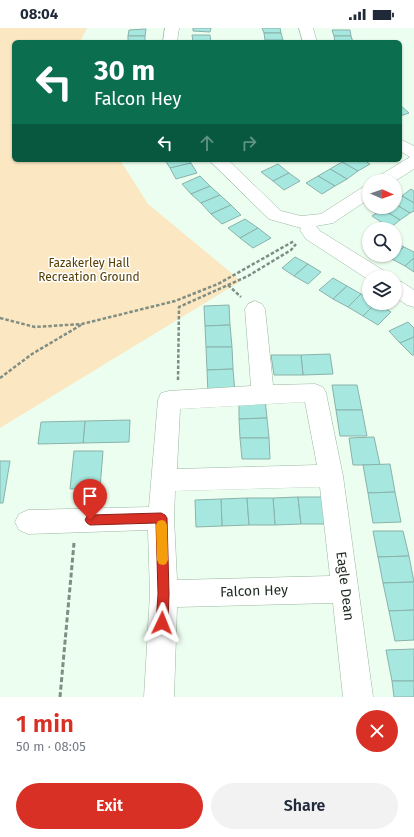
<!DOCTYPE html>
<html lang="en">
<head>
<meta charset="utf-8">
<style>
	:root { --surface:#fff; --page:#f2f2f3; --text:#1f2937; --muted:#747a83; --accent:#d93025 }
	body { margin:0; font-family:"Fira Sans",sans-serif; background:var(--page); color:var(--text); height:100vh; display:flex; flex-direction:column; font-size:15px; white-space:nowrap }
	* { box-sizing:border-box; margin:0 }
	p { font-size:13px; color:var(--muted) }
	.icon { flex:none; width:22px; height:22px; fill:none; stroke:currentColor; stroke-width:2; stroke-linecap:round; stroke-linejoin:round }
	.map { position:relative; height:669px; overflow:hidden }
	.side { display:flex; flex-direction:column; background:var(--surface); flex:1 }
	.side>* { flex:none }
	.banner { position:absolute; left:12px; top:12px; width:390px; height:122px; border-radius:6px; box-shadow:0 1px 3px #0004; background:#0b6e4f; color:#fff; overflow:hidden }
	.needle { width:26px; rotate:92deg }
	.fabs { position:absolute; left:362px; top:146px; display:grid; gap:8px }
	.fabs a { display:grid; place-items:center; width:40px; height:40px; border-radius:50%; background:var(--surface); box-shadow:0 1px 3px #0004; font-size:20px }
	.pin { position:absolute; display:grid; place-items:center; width:34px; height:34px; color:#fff; margin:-41px -17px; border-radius:50% 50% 50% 0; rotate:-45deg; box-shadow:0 0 4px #0007 }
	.pin .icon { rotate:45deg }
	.me { position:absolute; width:44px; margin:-22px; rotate:2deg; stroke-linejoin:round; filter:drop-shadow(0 0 3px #0008) }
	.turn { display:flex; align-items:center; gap:14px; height:84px; padding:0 16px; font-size:18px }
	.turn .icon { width:52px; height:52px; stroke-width:2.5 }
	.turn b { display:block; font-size:28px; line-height:34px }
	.lanes { display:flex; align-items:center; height:38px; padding:0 16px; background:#0003; justify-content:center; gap:20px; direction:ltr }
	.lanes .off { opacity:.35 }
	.round { display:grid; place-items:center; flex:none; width:42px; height:42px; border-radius:21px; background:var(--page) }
	.overview { display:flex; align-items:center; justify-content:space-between; height:68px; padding:0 16px }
	h1 { font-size:24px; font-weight:600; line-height:30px; color:var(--accent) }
	.button { display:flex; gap:8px; margin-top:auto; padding:8px 16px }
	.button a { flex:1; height:46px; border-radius:24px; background:var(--accent); color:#fff; font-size:16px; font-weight:600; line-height:46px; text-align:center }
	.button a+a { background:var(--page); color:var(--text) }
	.status { display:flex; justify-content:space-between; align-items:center; height:28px; padding:0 20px; background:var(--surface); direction:ltr }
	.status svg { height:11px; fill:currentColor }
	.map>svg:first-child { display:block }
</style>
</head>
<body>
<div class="status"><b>08:04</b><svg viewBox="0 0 49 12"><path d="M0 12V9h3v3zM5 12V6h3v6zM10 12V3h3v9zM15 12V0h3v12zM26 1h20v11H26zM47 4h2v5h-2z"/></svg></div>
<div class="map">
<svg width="414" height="669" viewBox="0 0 414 669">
	<rect width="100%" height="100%" fill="#ecfeef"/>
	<polygon fill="#fbe7c1" points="0,0 87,0 80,14 14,14 14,132 120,132 148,176 241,253 0,400"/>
	<g fill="#a6e8df" stroke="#8ab2ab">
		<polygon points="193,0 211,0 210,4 193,3"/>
		<polygon points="262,0 280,0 281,5 264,5"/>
		<polygon points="146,1 145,8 128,8 129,2"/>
		<polygon points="332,2 350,2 351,8 334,8"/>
		<polygon points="264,5 281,5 283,12 265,12"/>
		<polygon points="192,7 210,7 211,14 193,14"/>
		<rect x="128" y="8" width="17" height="6"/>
		<polygon points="334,8 351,8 353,14 335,14"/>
		<polygon points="400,77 409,85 400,88"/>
		<polygon points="165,132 189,132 191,135 170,140"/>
		<polygon points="344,132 363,132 370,136 358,143 342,134"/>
		<polygon points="342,134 358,143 347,151 330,141"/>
		<polygon points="191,135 197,145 176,151 170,140"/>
		<polygon points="278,136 289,145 273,153 261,144"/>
		<polygon points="330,141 347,151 335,158 318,148"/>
		<polygon points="289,145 300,153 284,162 273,153"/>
		<polygon points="200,148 210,158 191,166 182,156"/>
		<polygon points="318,148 335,158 322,166 306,155"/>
		<polygon points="210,158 220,167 201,175 191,166"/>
		<polygon points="411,161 414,163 414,175 402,168"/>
		<polygon points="220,167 231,177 211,186 201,175"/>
		<polygon points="402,168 414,175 414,183 410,185 395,176 395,173"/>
		<polygon points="395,176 410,185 400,192 382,181 386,179 395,179"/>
		<polygon points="231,177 241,187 222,196 211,186"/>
		<polygon points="382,181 400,192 390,200 372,188"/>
		<polygon points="245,191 258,200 240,210 228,200"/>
		<polygon points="258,200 271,210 253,220 240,210"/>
		<polygon points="395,214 404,219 395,226"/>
		<polygon points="404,219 414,224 414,230 405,238 390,230"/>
		<polygon points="295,229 308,236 294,248 282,240"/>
		<polygon points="414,230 414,244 405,238"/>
		<polygon points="308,236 321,244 308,256 294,248"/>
		<polygon points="333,250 347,258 333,271 319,262"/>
		<polygon points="347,258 361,266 348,279 333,271"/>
		<polygon points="361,266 369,271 369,275 376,275 363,288 348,279"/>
		<polygon points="376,275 391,284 378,297 363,288"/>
		<polygon points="229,277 230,297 205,298 204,278"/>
		<polygon points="408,294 414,300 414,309 400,315 389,303"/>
		<polygon points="230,297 232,319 206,319 205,298"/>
		<polygon points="414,309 414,327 412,327 400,315"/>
		<polygon points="206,319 232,319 233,341 207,342"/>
		<polygon points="330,326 333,346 303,347 301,327"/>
		<polygon points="271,327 301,327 303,347 274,347"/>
		<polygon points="233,341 235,365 208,366 207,342"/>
		<polygon points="332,357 357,357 362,382 336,382"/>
		<polygon points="239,371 265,371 267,390 239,391"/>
		<polygon points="336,382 362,382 367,408 340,408"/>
		<polygon points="267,390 269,410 240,410 239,391"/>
		<polygon points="130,392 129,414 83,415 85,393"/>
		<polygon points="85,393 83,415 38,416 41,394"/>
		<polygon points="374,409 380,437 353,437 349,410"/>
		<polygon points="240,410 269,410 270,431 242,431"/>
		<polygon points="74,423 103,423 100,460 70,461"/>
		<polygon points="0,433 10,433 3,475 0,475"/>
		<polygon points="390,436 395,464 368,465 363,437"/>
		<polygon points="395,464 401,494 373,495 368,465"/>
		<polygon points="298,469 301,496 275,497 273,470"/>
		<polygon points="298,469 324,469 328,496 301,496"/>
		<polygon points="247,470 249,497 222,498 221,471"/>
		<polygon points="247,470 273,470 275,497 249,497"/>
		<polygon points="221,471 222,498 196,499 195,472"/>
		<polygon points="373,503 403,503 409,528 378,529"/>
		<polygon points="409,528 414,554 383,555 378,529"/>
		<polygon points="414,554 414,582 389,583 383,555"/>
		<polygon points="414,582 414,612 395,613 389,583"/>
		<polygon points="414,621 414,653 392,653 386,622"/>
		<polygon points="392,653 414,653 414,669 394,669"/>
	</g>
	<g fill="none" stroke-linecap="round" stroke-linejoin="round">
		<defs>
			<g id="minor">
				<polygon points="165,0 179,0 177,14 163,14"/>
				<polygon points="299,0 313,0 317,14 303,14"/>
				<polygon points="400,111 414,118 414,141 395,153 374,153 377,149 410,129 400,123"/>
				<polygon points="209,132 228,132 281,183 301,188 321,186 363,159 369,157 369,171 333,195 316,198 320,203 386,244 389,249 369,249 369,252 306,211 300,202 301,200 269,191"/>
				<polygon points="395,252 402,254 414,262 414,279 407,277 395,269"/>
				<path d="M 255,273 L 262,276 L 265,281 L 273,357 L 315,356 L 323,359 L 326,365 L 343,448 L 373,669 L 343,669 L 333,575 L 177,579 L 174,669 L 144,669 L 150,566 L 148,502 L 28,506 L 19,502 L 15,494 L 19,486 L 28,482 L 149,479 L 158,372 L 161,365 L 169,363 L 251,358 L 245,281 L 248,276 ZM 305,374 L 317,437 L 177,441 L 180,381 ZM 320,459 L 330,548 L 177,552 L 174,490 L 175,463 Z"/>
			</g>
		</defs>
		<use href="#minor" stroke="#9bb7a1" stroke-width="1"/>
		<g stroke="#7f8d82" stroke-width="2.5" stroke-dasharray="3.5 2" stroke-linecap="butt">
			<polyline points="228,257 241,269"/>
			<polyline points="0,290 35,299 82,296 175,273 218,256 294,213"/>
			<polyline points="0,350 32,326 81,297"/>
			<polyline points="178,352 179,279 248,248 291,222 296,216"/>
		</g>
		<polyline stroke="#7f8d82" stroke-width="3" stroke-dasharray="5 2.5" stroke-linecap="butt" points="60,669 74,515"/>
		<use href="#minor" fill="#fff" fill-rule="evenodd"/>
	</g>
	<polygon fill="#d93025" stroke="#8d1f18" points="161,485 165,487 167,490 169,566 168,595 166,600 162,601 158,600 156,595 158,566 156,495 90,497 87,495 85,492 87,488 90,487"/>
	<polygon fill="#f59e0b" points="162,492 165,493 167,497 168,532 166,536 163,537 159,536 157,532 156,497 158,493"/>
	<g text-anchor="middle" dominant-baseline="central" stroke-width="3" stroke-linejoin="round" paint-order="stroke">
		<g font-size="12" fill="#563d00" stroke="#fff">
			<text x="89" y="235">Fazakerley Hall<tspan x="89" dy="14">Recreation Ground</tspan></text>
		</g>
		<g font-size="14" fill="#1e2920" stroke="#fff">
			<text transform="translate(345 558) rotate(83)">Eagle Dean</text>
			<text transform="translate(254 563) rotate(-2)">Falcon Hey</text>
		</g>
	</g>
</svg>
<div class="fabs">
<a><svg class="needle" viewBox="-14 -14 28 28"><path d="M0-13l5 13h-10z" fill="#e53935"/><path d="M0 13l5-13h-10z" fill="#747a83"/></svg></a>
<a><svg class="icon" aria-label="search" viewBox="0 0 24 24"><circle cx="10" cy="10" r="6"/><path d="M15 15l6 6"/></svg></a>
<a><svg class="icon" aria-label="layers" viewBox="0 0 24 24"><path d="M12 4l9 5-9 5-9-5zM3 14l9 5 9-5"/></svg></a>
</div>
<div class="pin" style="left:90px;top:492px;background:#d93025"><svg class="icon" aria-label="arrive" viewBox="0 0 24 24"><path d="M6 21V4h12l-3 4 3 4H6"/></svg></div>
<svg class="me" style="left:162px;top:595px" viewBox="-20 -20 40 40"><path d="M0-17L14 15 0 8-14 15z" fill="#d93025" stroke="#fff" stroke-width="4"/></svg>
<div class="banner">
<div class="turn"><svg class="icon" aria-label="left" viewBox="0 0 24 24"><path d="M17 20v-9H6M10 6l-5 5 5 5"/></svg><div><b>30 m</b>Falcon Hey</div></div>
<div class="lanes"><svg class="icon" aria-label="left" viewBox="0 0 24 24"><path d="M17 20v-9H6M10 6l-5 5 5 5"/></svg><svg class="icon off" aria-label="ahead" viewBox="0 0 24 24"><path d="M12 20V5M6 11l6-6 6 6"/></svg><svg class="icon off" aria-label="right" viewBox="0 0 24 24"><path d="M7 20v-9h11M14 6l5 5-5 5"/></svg></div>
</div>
</div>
<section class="side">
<div class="overview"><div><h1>1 min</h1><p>50 m · 08:05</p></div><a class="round" style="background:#d93025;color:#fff"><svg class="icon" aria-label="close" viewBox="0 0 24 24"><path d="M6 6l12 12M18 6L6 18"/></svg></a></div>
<div class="button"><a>Exit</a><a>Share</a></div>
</section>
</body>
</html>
